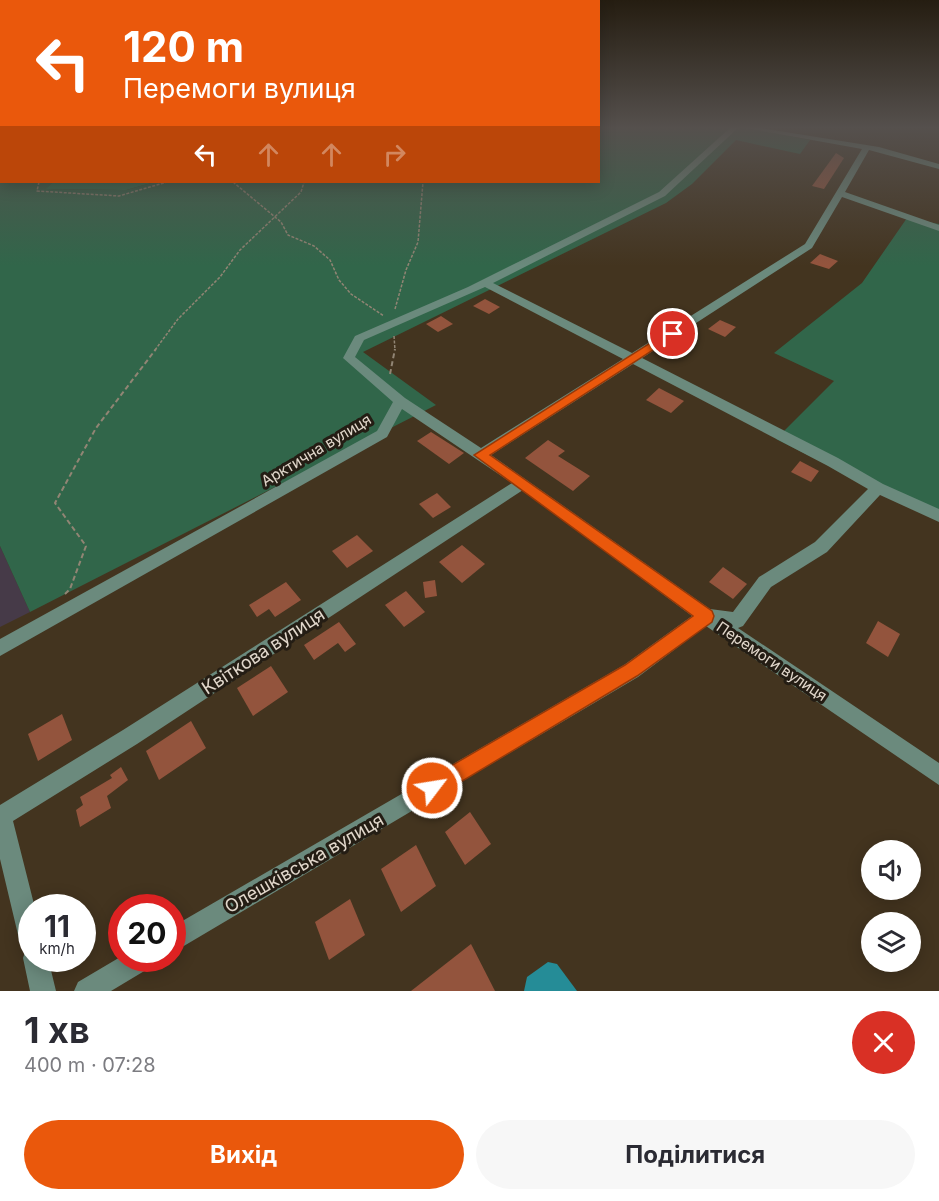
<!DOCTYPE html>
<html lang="uk">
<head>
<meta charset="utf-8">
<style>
	:root { --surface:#fff; --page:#f7f7f7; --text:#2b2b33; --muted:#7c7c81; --accent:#ea580c }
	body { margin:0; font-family:Inter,sans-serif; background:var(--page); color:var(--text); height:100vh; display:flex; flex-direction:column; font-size:22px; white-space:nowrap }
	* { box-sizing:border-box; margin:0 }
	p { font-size:20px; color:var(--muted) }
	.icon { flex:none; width:33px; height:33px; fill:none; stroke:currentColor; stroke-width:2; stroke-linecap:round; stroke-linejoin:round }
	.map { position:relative; height:991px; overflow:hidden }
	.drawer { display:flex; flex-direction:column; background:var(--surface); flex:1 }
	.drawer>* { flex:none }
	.top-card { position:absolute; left:0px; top:0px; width:600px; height:183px; box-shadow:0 3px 15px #0003; background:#ea580c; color:#fff; overflow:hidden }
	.tools { position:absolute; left:861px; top:840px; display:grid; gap:12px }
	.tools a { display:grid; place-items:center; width:60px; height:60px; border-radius:50%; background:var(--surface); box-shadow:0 3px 15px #0003; font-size:30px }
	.speed { position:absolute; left:18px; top:894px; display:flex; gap:12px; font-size:30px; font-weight:700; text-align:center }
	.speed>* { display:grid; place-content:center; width:78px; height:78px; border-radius:50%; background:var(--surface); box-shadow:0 3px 15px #0003; line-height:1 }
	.speed small { font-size:15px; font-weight:400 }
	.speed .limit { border:9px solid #d22; background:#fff; color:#111 }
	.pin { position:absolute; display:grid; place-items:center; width:51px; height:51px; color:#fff; margin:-26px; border:3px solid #fff; border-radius:50%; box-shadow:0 2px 6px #0007 }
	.me { position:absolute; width:66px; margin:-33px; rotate:59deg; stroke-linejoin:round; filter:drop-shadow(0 0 4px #0008) }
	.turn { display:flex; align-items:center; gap:21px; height:126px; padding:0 24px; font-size:27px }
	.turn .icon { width:78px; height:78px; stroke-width:2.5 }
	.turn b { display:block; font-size:42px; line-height:51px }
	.lanes { display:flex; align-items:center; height:57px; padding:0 24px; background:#0003; justify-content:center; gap:30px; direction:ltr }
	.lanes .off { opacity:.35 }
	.round { display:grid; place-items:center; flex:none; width:63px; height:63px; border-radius:32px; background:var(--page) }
	.headline { display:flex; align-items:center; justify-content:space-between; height:102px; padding:0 24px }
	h1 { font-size:36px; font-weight:700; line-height:45px }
	.button { display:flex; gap:12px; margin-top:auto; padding:12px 24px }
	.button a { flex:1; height:69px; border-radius:36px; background:var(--accent); color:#fff; font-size:24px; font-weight:700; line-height:69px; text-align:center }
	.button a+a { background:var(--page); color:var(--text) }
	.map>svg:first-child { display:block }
</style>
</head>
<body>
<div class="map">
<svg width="939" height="991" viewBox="0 0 939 991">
	<rect width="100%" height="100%" fill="#43341f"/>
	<polygon fill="#463a48" points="0,546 30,612 0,627"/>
	<g fill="#31664a">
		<polygon points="599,127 744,127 810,140 800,154 736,140 692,184 666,203 363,352 436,405 30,612 0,546 0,180 53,182 47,189 126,190 155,182 598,182"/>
		<polygon points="907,218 939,224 939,521 776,439 834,381 774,353 862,283"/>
	</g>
	<polygon fill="#2e7451" points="53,182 155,182 126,190 46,189"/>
	<polygon fill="#258c97" points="548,962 557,964 577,991 524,991 527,977"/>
	<g fill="#93543d">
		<polygon points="836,153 844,158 824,189 812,186"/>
		<polygon points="820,254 838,261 829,269 810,263"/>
		<polygon points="485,299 500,307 489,314 473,306"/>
		<polygon points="441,316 453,324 438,332 426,324"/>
		<polygon points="720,320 736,327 725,337 708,329"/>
		<polygon points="659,388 684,401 671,413 646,400"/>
		<polygon points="431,432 464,453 449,464 417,441"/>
		<polygon points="548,440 565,451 558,456 590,476 573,491 525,458"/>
		<polygon points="800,461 819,471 811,482 791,472"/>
		<polygon points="437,493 451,507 433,518 419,504"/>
		<polygon points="357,535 373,551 347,568 332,551"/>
		<polygon points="462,545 485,564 462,583 439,562"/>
		<polygon points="723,567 747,584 733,599 709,582"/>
		<polygon points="435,580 437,596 425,598 423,582"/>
		<polygon points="286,582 301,600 275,617 269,609 257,617 249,605"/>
		<polygon points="406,591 425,612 404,627 385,605"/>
		<polygon points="878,621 900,634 888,657 866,643"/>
		<polygon points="339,622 356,644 345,652 338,643 314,660 304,645"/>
		<polygon points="271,666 288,692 253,716 237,688"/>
		<polygon points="62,714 72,740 38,761 28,734"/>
		<polygon points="191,721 206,748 159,780 146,751"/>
		<polygon points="121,767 128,780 107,796 111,808 80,827 76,810 83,805 80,797 112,778 110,775"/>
		<polygon points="470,812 491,844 465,865 445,832"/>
		<polygon points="416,845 436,886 401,912 381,869"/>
		<polygon points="350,899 365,935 329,960 315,922"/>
		<polygon points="471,944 495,991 411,991"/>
	</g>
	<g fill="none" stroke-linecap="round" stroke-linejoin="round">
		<g stroke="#918574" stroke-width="1.5" stroke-dasharray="3 1.5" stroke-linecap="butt">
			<polyline points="39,182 37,191 119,196 167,182"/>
			<polyline points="233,182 281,222 288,235 314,246 330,260 339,280 351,294 384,316"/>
			<polyline points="395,309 406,270 418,242 423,182"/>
			<polyline points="394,336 395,350"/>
			<polyline points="155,350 178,319 220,277 240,250 301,192 304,182"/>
		</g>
		<g stroke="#918574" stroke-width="2" stroke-dasharray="5 3" stroke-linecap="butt">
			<polyline points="390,374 395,349"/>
			<polyline points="65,594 70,589 86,546 55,503 96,428 156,349"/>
		</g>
		<g fill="#6b8a7d" fill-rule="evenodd">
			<path d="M 731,127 L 739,127 L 665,196 L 493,283 L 632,353 L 805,244 L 862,149 L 740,127 L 755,127 L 879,147 L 939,164 L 939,169 L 869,150 L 845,192 L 939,225 L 939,231 L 842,197 L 812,248 L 642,358 L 838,458 L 883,484 L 939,509 L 939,522 L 880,495 L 827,552 L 771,587 L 743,626 L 738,628 L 939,763 L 939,785 L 706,626 L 638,677 L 172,953 L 172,927 L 624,665 L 692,616 L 523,490 L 137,744 L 13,821 L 35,908 L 32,908 L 32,958 L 48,958 L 56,991 L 30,991 L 23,958 L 25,952 L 20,943 L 0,859 L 0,805 L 123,730 L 512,483 L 402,409 L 387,437 L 0,656 L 0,639 L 377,431 L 393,402 L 343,358 L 355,336 L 468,287 L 659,192 ZM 485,287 L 623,359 L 481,448 L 405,398 L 355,357 L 364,340 ZM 633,364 L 828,466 L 868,489 L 815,542 L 759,577 L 733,612 L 710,609 L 491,455 Z"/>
			<polygon points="122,956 122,958 154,958 151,967 111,991 74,991 78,982"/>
		</g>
	</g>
	<linearGradient id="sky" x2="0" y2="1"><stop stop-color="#251d11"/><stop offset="0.48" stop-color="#55504d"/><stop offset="1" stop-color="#55504d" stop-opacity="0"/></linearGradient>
	<rect width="939" height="266" fill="url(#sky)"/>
	<polygon fill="#ea580c" stroke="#983908" stroke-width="1.5" points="669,331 678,334 490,455 712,611 714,616 712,622 637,676 439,795 432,798 425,795 422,788 425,781 625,665 693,616 474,455"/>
	<g text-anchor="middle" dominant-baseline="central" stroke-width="6" stroke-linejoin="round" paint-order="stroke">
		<g font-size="15" fill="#e1d7cb" stroke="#241d14">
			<text transform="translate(316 450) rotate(-31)">Арктична вулиця</text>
			<text transform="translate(772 661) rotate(34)">Перемоги вулиця</text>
		</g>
		<g font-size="18" fill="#e1d7cb" stroke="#241d14">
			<text transform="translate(263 651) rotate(-33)">Квіткова вулиця</text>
			<text transform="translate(304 863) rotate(-30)">Олешківська вулиця</text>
		</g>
	</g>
</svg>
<div class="tools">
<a><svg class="icon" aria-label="sound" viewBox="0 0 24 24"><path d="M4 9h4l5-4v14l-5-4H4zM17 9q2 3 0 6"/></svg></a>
<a><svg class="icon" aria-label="layers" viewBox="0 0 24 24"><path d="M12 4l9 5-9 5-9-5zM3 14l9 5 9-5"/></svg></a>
</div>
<div class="speed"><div>11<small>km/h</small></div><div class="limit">20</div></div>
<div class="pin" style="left:673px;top:334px;background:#d93025"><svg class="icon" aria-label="arrive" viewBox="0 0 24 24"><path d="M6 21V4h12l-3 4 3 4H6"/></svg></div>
<svg class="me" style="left:432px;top:788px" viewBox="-20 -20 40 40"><circle r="17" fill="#ea580c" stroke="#fff" stroke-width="3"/><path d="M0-11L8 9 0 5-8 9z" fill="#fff"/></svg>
<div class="top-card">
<div class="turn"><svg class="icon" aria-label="left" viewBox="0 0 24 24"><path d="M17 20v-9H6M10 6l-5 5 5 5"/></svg><div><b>120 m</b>Перемоги вулиця</div></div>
<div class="lanes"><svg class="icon" aria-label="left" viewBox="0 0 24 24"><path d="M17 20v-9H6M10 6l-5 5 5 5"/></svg><svg class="icon off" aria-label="ahead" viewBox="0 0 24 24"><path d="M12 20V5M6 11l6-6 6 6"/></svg><svg class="icon off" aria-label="ahead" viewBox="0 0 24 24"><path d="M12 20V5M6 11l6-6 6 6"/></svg><svg class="icon off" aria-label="right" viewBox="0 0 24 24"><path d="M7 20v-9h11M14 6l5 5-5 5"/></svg></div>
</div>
</div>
<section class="drawer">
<div class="headline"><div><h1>1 хв</h1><p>400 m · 07:28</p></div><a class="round" style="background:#d93025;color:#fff"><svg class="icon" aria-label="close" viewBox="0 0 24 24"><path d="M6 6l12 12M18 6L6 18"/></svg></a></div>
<div class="button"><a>Вихід</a><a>Поділитися</a></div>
</section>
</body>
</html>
